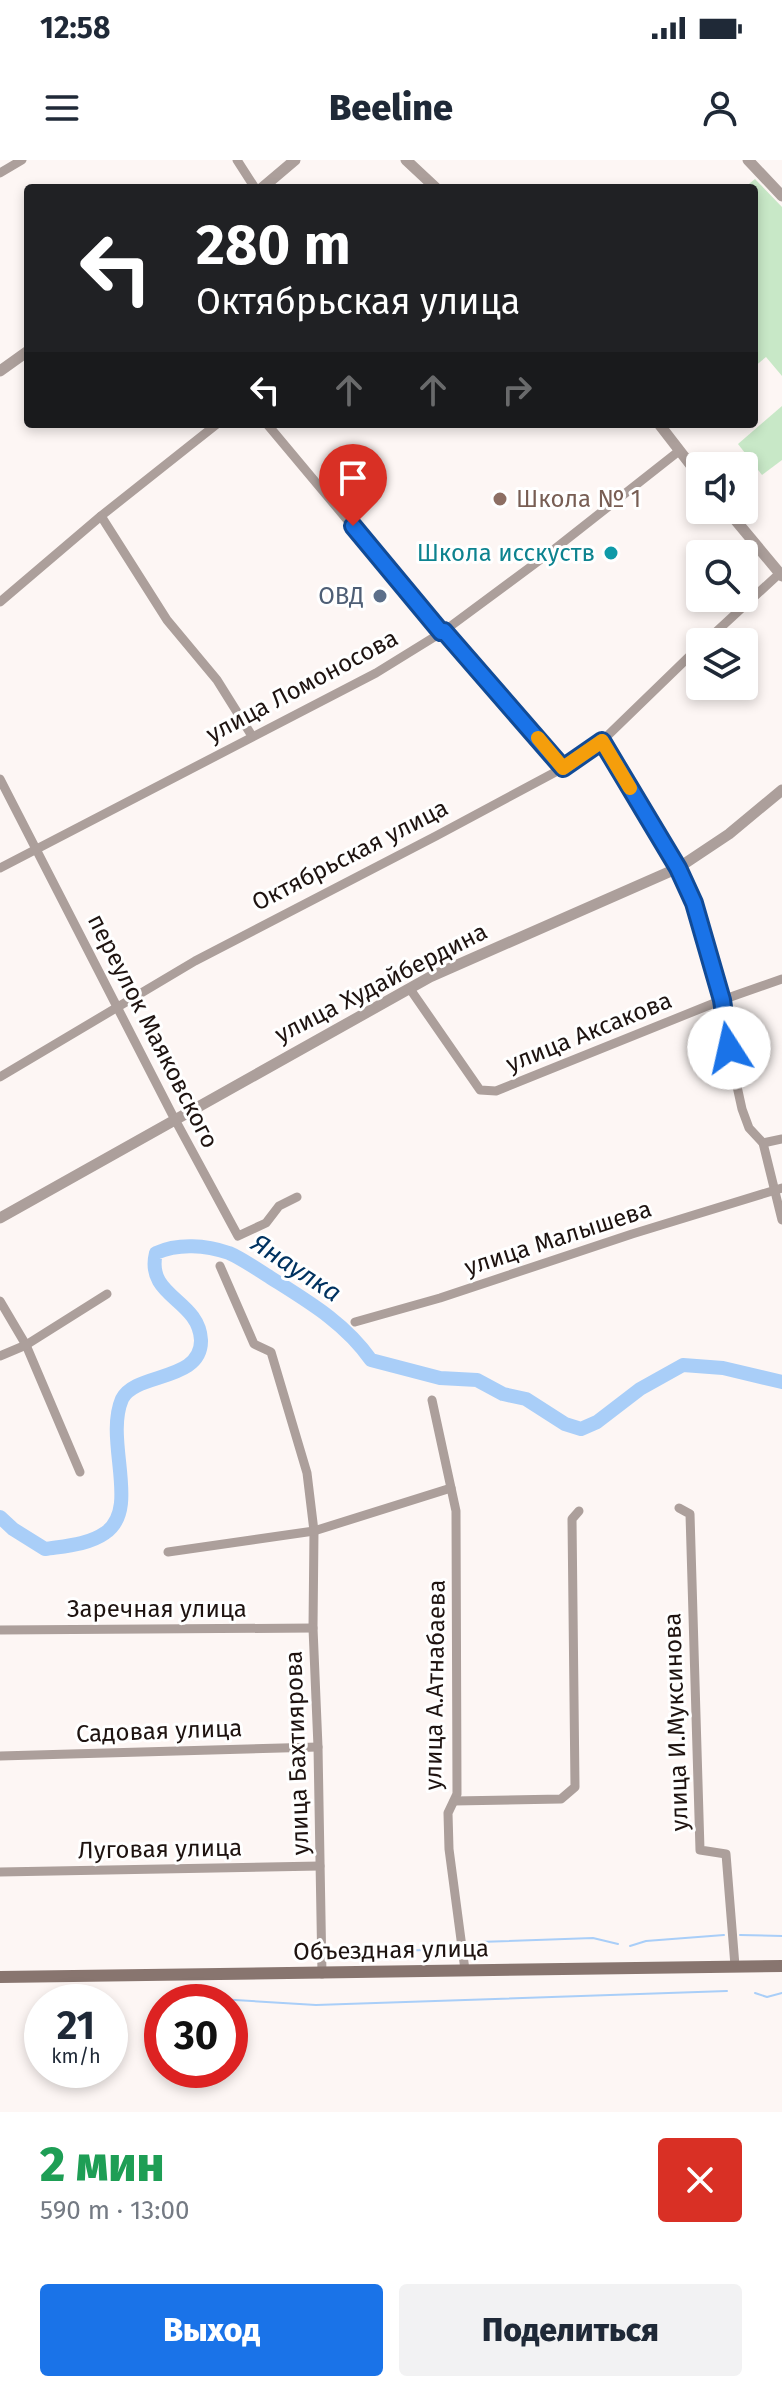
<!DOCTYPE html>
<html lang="ru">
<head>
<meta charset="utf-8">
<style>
	:root { --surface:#fff; --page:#f2f2f3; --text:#1f2937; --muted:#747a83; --accent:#1a73e8 }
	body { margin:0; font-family:"Fira Sans",sans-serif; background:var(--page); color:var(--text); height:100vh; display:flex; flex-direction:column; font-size:30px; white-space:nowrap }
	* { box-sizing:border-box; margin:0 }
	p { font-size:26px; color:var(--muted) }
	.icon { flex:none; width:44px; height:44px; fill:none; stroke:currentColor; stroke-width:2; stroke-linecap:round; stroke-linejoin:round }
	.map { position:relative; height:1952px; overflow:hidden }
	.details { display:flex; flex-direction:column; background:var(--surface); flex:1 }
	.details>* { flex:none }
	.top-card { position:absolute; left:24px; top:24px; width:734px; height:244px; border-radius:8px; box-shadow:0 4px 12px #0003; background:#202124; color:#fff; overflow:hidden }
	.buttons { position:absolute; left:686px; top:292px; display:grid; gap:16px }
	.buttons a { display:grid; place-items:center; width:72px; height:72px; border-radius:8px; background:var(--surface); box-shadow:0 4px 12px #0003; font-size:40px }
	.speed { position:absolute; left:24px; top:1824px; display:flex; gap:16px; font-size:40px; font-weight:700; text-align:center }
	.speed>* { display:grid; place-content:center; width:104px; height:104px; border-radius:50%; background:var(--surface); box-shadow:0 4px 12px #0003; line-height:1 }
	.speed small { font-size:20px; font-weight:400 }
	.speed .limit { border:12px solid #d22; background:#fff; color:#111 }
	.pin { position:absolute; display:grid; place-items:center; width:68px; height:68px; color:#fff; margin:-82px -34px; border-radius:50% 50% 50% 0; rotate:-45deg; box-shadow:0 0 8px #0007 }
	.pin .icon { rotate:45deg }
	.me { position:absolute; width:88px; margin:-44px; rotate:350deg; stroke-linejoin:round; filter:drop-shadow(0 0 6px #0008) }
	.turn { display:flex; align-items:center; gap:28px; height:168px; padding:0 40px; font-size:36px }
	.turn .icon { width:104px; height:104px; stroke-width:2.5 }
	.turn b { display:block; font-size:56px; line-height:68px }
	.lanes { display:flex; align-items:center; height:76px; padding:0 40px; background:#0003; justify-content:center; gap:40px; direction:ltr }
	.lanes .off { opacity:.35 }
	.round { display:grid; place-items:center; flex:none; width:84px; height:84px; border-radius:8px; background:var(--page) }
	.overview { display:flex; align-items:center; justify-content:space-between; height:136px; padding:0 40px }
	h1 { font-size:48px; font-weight:800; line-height:60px; color:#1e9e55 }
	.primary-button { display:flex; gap:16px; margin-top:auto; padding:16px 40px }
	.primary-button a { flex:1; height:92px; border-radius:8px; background:var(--accent); color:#fff; font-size:32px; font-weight:800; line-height:92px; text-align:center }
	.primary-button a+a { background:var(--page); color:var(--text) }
	.status { display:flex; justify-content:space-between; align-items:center; height:56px; padding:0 40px; background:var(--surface); direction:ltr }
	.status svg { height:22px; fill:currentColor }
	header { display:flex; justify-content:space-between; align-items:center; height:104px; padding:0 40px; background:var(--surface); font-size:36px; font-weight:800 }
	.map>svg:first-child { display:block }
</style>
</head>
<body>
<div class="status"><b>12:58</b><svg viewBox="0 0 49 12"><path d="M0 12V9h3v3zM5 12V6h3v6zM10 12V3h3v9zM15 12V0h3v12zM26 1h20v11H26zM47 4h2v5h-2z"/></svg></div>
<header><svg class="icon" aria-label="menu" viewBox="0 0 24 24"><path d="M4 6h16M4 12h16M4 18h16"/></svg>Beeline<svg class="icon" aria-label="person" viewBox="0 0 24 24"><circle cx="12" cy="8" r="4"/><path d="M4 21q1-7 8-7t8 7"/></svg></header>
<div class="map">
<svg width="782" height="1952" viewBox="0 0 782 1952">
	<rect width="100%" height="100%" fill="#fdf6f4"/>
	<g fill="#c8e8c7">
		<polygon points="755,19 782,47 782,216 766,197 754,207 754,28 744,28"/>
		<polygon points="782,246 782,300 762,315 738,284"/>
	</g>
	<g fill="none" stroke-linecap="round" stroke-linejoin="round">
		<g stroke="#a9cef8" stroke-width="2">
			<polyline points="740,1775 782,1776"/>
			<polyline points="630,1786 646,1781 724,1775"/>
			<polyline points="468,1787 478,1782 593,1778 618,1784"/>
			<polyline points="397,1791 451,1789"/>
			<polyline points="755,1833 767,1837 782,1833"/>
			<polyline points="218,1839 316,1845 727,1831"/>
		</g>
		<path stroke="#a9cef8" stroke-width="14" d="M 0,1357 L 13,1369 L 45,1389 C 64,1386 88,1385 105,1373 C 141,1349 104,1281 122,1239 C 135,1212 202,1222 201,1180 C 199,1139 145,1137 156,1093 C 178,1083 206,1085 229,1093 C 243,1099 258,1110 271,1118 C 309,1142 345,1163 371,1200 L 440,1218 L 477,1220 L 503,1234 L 526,1239 L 565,1264 L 581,1269 L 597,1262 L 640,1229 L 683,1205 L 723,1208 L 782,1222"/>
		<g stroke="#ac9f9b" stroke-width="9">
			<polyline points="237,0 255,28"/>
			<polyline points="0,13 22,0"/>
			<polyline points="267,264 441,472"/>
			<polyline points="101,356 167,460 217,520 252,576"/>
			<polyline points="0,442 101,356 217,264"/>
			<polyline points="444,471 563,608"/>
			<polyline points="705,482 780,413"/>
			<polyline points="602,581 678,708 694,743 722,840 722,858 742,949 749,968 763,983 782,1060"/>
			<polyline points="0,619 172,954 238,1076 266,1063 279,1046 297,1037"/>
			<polyline points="0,708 376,513 444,471 552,391 679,291"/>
			<polyline points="410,829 480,930 496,931 722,840 782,819"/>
			<polyline points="0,917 195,801 436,676 563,608 602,581 700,486"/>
			<polyline points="763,983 782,979"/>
			<polyline points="220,1106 254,1184 271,1192 307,1313 314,1371 313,1468 318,1587 322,1814"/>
			<polyline points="0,1141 26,1185 80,1312"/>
			<polyline points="355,1162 440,1138 632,1074 782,1028"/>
			<polyline points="0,1196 26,1185 107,1134"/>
			<polyline points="432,1240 456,1351 457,1634 448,1653 449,1689 465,1810"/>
			<polyline points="679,1348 690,1354 700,1690 726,1694 735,1806"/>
			<polyline points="168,1392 314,1371 451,1328"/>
			<polyline points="0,1470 313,1468"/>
			<polyline points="0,1596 318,1587"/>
			<polyline points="454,1641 561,1639 575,1627 572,1359 579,1351"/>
			<polyline points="0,1712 320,1706"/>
		</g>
		<g stroke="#ac9f9b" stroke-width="11">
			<polyline points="406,0 436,28"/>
			<polyline points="748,0 782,36"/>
			<polyline points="262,28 295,0"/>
			<polyline points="0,211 28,191"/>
			<polyline points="659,264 700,317"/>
			<polyline points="727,350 782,416"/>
			<polyline points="0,1058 430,817 678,708 729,674 782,630"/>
		</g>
		<polyline stroke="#88756f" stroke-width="12" points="0,1817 782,1806"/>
	</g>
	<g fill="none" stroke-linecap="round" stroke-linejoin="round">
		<defs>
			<polyline id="route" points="353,366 441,472 444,471 563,608 602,581 678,708 694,743 722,840 729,888"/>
		</defs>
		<use href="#route" stroke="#114b97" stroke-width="20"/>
		<use href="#route" stroke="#1a73e8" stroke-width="14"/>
		<polyline stroke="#f59e0b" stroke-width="14" points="538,578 563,608 602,581 630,628"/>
	</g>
	<circle fill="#8d6e63" stroke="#fff" stroke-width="3" cx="500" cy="339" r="8"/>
	<circle fill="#0f9aa8" stroke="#fff" stroke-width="3" cx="611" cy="393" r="8"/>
	<circle fill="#5c6f8a" stroke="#fff" stroke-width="3" cx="380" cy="436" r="8"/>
	<g text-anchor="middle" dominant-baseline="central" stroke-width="6" stroke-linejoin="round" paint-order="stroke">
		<g font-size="24" fill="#785e54" stroke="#fff" text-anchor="start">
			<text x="516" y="339">Школа № 1</text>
		</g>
		<g font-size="24" fill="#0d838f" stroke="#fff" text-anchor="end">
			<text x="595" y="393">Школа исскуств</text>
		</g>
		<g font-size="24" fill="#4e5e75" stroke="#fff" text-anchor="end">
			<text x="364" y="436">ОВД</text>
		</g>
		<g font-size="24" fill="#1e1310" stroke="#fff">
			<text transform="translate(302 526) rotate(-28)">улица Ломоносова</text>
			<text transform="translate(350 695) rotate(-27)">Октябрьская улица</text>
			<text transform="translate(381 823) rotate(-27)">улица Худайбердина</text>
			<text transform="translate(153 871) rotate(63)">переулок Маяковского</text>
			<text transform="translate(589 872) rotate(-22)">улица Аксакова</text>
			<text transform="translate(558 1078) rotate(-18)">улица Малышева</text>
			<text x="157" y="1449">Заречная улица</text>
			<text transform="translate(435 1525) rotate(-89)">улица А.Атнабаева</text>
			<text transform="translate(676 1562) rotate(-92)">улица И.Муксинова</text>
			<text transform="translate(159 1571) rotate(-2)">Садовая улица</text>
			<text transform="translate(297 1593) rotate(-92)">улица Бахтиярова</text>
			<text transform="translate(160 1689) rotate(-1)">Луговая улица</text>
			<text transform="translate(391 1790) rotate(-1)">Объездная улица</text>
		</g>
		<g font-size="26" font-style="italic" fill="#003260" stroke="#fff">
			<text transform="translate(296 1108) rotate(33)">Янаулка</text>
		</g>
	</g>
</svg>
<div class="buttons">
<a><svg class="icon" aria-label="sound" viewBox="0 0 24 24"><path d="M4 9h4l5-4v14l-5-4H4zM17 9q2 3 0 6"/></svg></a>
<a><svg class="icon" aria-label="search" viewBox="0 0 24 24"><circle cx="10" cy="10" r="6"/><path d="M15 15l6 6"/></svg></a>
<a><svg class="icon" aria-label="layers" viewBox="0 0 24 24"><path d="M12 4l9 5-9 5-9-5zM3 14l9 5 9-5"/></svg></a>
</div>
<div class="speed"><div>21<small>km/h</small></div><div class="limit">30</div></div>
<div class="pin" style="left:353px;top:366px;background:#d93025"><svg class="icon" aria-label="arrive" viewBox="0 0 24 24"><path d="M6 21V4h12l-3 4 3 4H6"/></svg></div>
<svg class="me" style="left:729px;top:888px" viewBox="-20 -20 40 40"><circle r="19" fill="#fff"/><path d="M0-13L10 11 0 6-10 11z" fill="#1a73e8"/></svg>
<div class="top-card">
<div class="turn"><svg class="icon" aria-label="left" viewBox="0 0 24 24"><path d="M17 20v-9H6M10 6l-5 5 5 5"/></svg><div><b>280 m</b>Октябрьская улица</div></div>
<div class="lanes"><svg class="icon" aria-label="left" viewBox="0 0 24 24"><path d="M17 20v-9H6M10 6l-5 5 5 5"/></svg><svg class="icon off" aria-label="ahead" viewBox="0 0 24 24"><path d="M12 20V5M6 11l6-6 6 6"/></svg><svg class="icon off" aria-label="ahead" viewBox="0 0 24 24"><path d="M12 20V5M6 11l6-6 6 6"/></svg><svg class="icon off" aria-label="right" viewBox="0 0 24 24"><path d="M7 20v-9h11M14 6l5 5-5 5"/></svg></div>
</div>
</div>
<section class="details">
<div class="overview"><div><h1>2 мин</h1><p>590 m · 13:00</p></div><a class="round" style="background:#d93025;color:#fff"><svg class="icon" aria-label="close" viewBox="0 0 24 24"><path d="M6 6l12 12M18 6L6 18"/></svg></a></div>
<div class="primary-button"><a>Выход</a><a>Поделиться</a></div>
</section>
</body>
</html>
